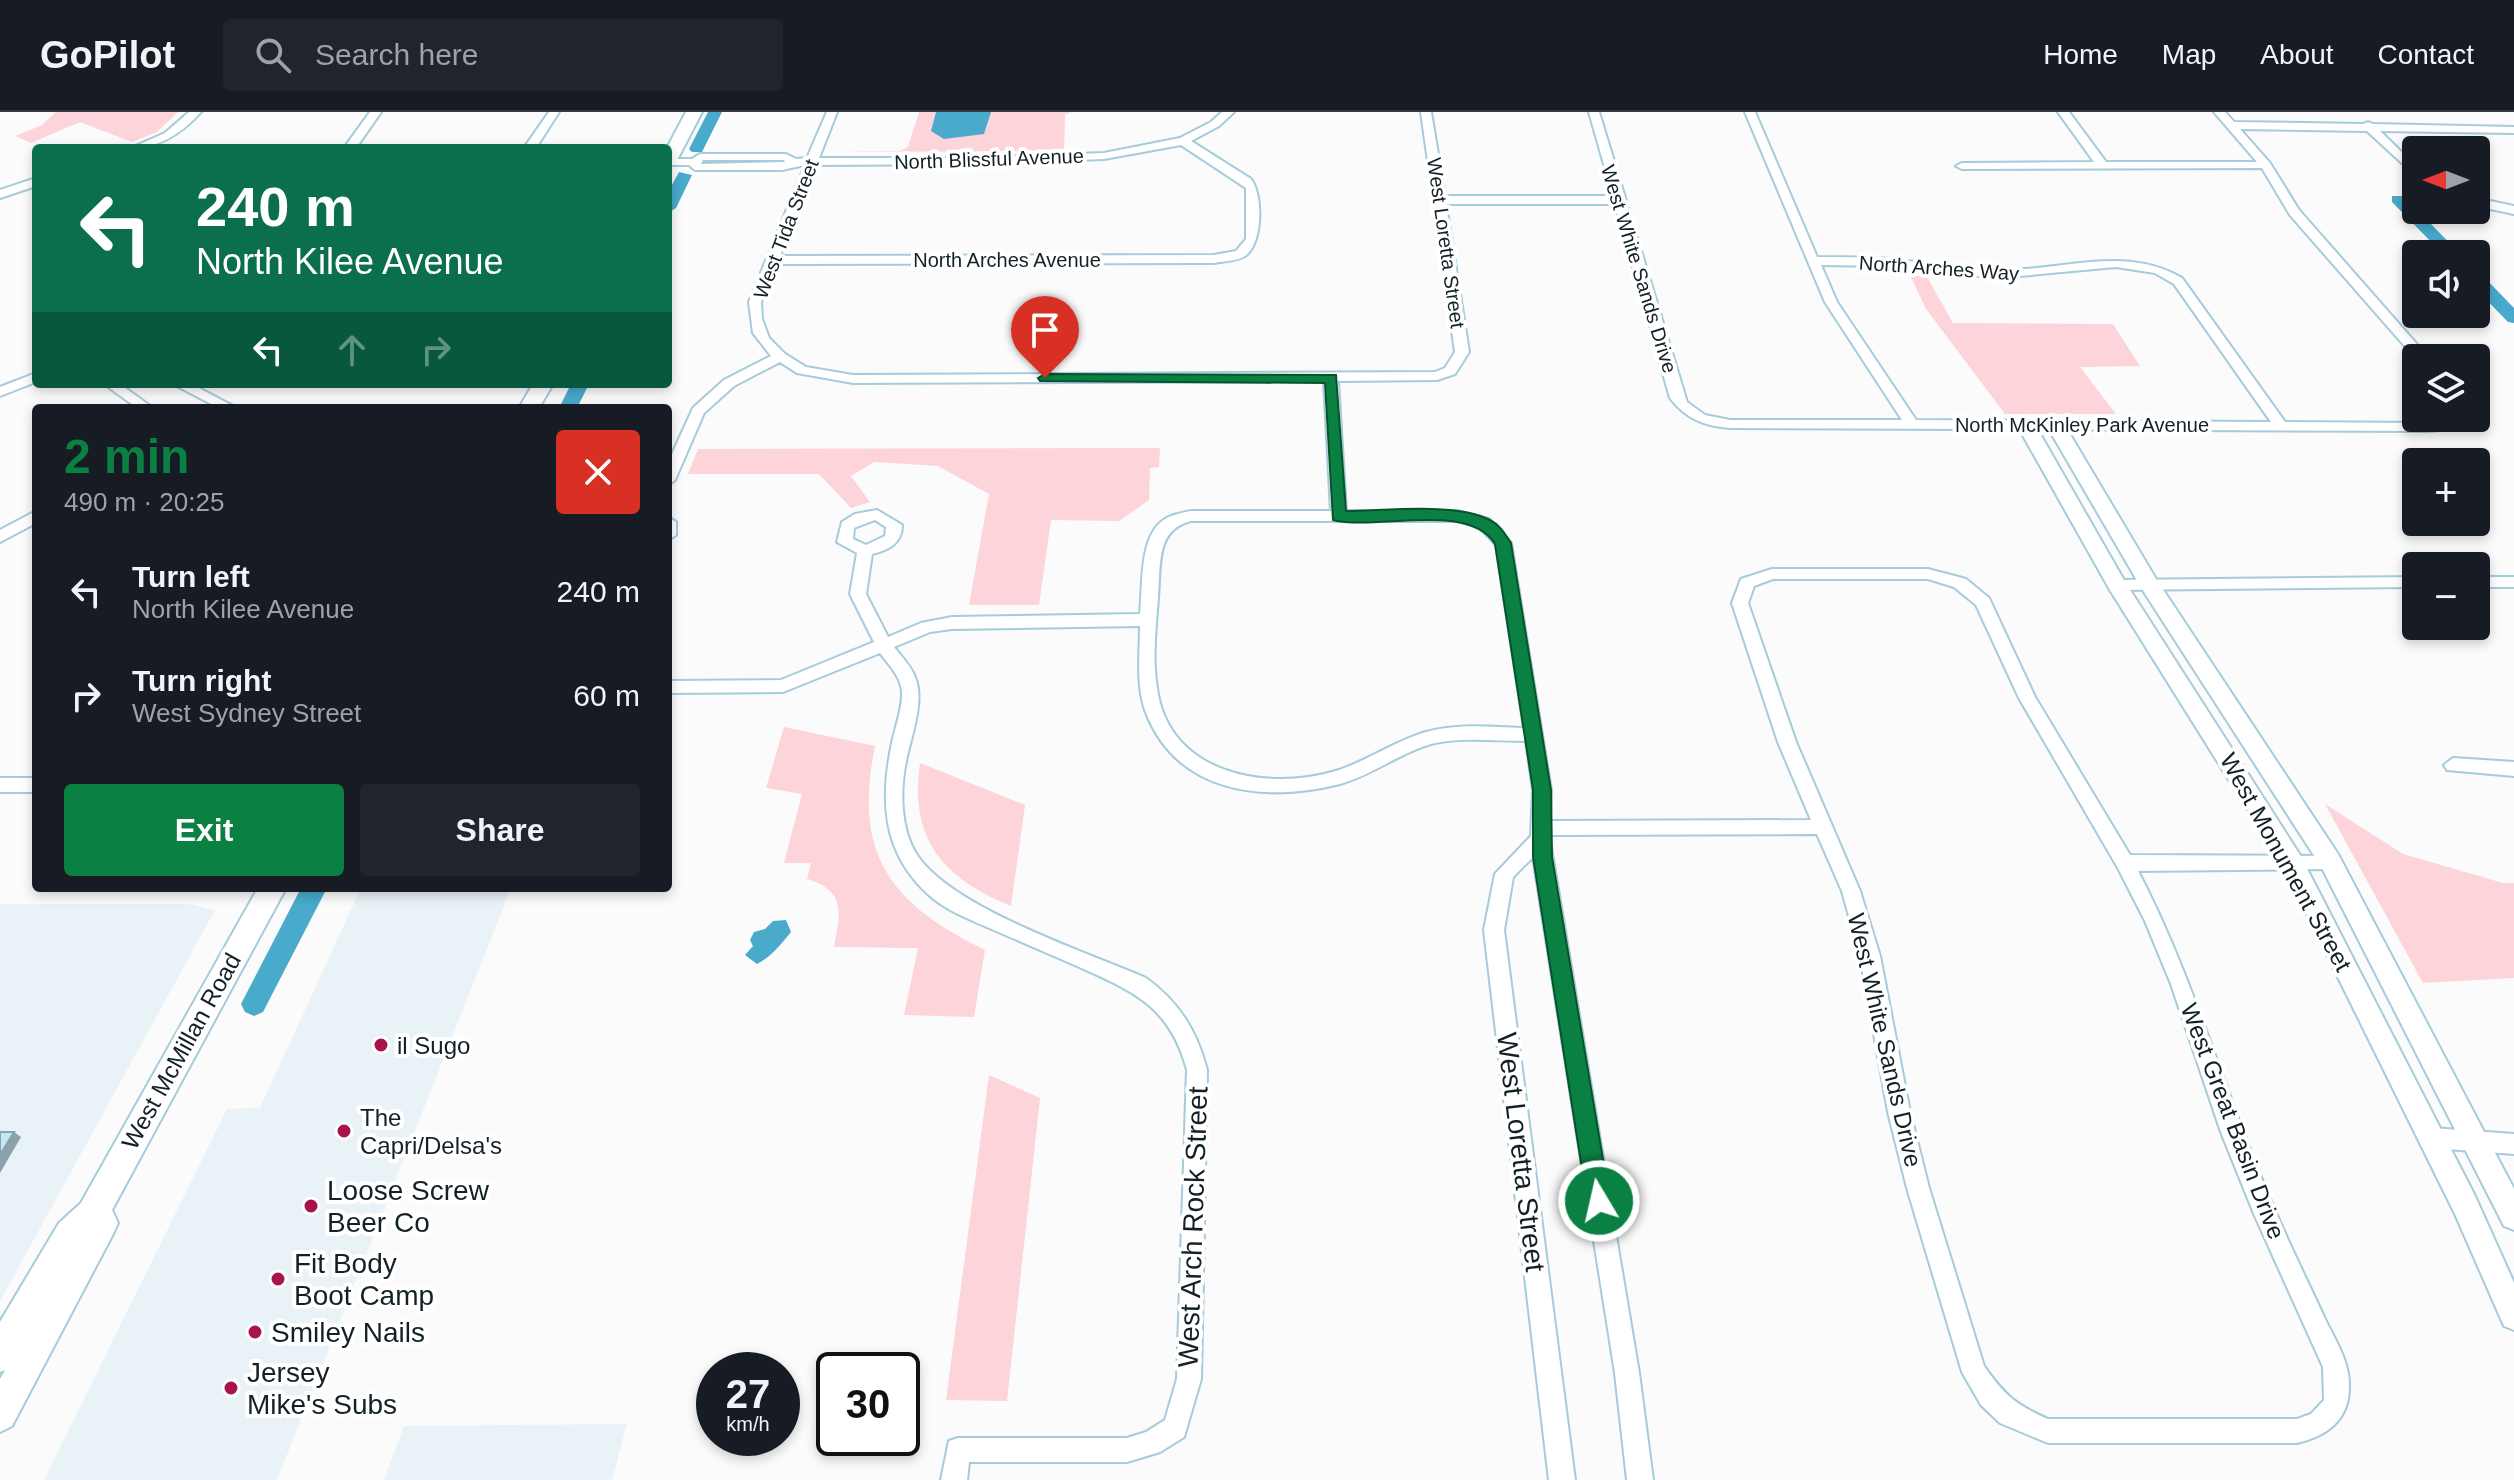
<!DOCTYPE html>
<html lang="en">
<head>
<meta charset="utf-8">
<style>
	:root { --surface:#171b24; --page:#20242c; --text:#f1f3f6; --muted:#9ea1a6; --line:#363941; --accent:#0b8043 }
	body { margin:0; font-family:Helvetica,sans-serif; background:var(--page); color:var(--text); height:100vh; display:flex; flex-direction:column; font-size:30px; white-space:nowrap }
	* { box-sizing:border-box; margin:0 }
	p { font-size:26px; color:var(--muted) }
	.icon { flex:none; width:44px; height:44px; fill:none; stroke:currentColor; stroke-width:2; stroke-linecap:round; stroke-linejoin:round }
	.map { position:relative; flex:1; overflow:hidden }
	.side { position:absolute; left:32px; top:292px; width:640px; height:488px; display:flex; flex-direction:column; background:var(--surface); border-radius:8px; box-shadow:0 4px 12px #0003 }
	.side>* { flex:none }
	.top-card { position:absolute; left:32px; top:32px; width:640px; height:244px; border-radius:8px; box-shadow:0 4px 12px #0003; background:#0b6e4f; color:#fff; overflow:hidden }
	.needle { width:52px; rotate:270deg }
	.controls { position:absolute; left:2402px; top:24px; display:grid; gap:16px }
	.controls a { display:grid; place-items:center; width:88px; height:88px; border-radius:8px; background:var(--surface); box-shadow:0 4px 12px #0003; font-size:40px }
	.speed { position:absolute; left:696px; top:1240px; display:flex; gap:16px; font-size:40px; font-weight:700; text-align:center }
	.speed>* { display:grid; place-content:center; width:104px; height:104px; border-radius:50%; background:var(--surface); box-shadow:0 4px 12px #0003; line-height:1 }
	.speed small { font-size:20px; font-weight:400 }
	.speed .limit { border:4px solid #111; border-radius:12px; background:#fff; color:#111 }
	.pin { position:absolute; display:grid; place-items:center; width:68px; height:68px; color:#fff; margin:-82px -34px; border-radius:50% 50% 50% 0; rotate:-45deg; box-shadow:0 0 8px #0007 }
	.pin .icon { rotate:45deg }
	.me { position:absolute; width:88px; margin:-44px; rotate:351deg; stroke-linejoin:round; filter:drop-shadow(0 0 6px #0008) }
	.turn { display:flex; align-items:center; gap:28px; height:168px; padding:0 32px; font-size:36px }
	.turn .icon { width:104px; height:104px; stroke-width:2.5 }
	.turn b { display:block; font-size:56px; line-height:68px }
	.lanes { display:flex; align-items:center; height:76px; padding:0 32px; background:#0003; justify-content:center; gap:40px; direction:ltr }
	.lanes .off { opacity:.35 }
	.round { display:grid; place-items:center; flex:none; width:84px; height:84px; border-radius:8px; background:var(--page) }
	.overview { display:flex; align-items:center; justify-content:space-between; height:136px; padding:0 32px }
	h1 { font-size:48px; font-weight:700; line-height:60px; color:var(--accent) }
	.action { display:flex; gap:16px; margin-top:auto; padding:16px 32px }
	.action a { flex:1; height:92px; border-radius:8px; background:var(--accent); color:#fff; font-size:32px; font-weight:700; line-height:92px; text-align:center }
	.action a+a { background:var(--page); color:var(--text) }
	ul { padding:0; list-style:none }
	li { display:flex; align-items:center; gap:24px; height:104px; padding:0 32px }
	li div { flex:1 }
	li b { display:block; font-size:30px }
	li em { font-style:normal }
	header { display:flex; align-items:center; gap:48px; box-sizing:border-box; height:112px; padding:0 40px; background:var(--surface); border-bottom:2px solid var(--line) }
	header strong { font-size:38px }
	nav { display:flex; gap:44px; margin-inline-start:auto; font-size:28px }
	.search { width:560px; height:72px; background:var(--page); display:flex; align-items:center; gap:20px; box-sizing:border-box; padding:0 28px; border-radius:8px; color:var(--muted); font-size:30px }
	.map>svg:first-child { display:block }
</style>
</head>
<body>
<header>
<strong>GoPilot</strong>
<div class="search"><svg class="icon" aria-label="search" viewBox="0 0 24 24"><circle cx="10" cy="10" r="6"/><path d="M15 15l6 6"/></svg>Search here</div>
<nav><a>Home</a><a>Map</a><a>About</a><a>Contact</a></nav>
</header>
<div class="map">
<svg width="2514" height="1368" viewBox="0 0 2514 1368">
	<rect width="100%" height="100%" fill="#fbfbfb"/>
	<g fill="#e9f2f6">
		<polygon points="361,776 511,776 277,1368 44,1368 227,997 260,996"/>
		<polygon points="0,792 188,792 215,798 0,1189"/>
		<polygon points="627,1312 612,1368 384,1368 404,1314"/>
	</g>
	<g fill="#fcd4da">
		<polygon points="56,0 178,0 157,20 132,30 80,10 31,31 15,24 42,13"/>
		<polygon points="919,0 1071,0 1065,3 1064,39 835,40 900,39 908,35"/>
		<polygon points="1910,163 1927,165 1953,211 2113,212 2140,254 2080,255 2116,302 2005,302 1926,197"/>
		<polygon points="1160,336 1159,355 1150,356 1149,388 1119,409 1051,408 1039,493 969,493 989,382 938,354 874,350 851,364 870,390 851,396 819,362 688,362 698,337"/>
		<path d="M 784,615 L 875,634 C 853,742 889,791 985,838 L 974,905 L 904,903 L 918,836 L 834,835 C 840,801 847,779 807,767 L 811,751 L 784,751 L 802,682 L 766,676 Z"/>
		<path d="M 920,651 L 1025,693 L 1011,794 C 943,766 909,728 920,651 Z"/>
		<polygon points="2325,692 2403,742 2503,771 2514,771 2514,866 2423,871"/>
		<polygon points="989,963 1040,986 1007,1289 946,1288"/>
	</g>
	<g fill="#49aacc">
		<polygon points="936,0 991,0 984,22 944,27 931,19"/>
		<path d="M 786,808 L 791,820 C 781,832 771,845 757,852 L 745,843 L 753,834 L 750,828 L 754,820 L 765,817 L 773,809 Z"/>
	</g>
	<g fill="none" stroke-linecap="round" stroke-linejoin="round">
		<g fill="#49aacc" fill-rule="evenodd">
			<polygon points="708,0 722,0 702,40 692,40 689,37"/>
			<polygon points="679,60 692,63 676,96 668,101 668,80"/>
			<polygon points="2392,84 2404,84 2460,142 2443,142 2392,90"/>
			<polygon points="2476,162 2482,163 2514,196 2514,211 2508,210 2476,177"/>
			<polygon points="571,272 589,272 577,296 559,296"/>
			<polygon points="301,776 327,776 263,900 254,904 245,900 241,892"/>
		</g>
		<defs>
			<g id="minor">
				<path d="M 189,0 L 201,0 C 182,21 160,36 131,36 L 165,21 Z"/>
				<polygon points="370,0 381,0 356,36 344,36"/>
				<polygon points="549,0 559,0 536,36 524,36"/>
				<path d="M 827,0 L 837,0 L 819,46 L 973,46 L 1104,41 L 1180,26 L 1211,10 L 1222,0 L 1234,0 L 1219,14 L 1191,29 L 1251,67 C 1263,83 1263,131 1245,144 C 1238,149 1223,149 1214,151 L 777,152 L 761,190 L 762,207 L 769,226 L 785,242 L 806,255 L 853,263 L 1435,260 L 1445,256 L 1455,240 L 1421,0 L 1431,0 L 1445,84 L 1613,84 L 1589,0 L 1599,0 L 1687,290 L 1705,303 L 1730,308 L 1902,308 L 1825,190 L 1745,0 L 1755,0 L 1817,145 C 1842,145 1867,145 1891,147 C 1926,151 1961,157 1996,158 C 2060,160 2123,132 2182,166 L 2285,310 L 2427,311 L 2471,306 L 2455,317 L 2427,319 L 1730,316 C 1705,314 1686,307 1670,286 L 1615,92 L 1446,92 L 1469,240 L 1455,262 L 1437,268 L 1338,269 L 1346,399 L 1457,399 L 1489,407 L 1511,431 L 1551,678 L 1550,709 L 1811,708 L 1778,630 L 1732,491 L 1741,467 L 1772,457 L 1928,457 L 1966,467 L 1989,486 L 2035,585 L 2130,743 L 2337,744 L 2339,749 L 2337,754 L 2330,757 L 2138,759 C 2195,868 2225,984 2274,1096 C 2290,1134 2308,1170 2325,1207 C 2335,1228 2350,1250 2349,1275 C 2349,1308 2327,1324 2297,1331 L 2048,1331 L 2000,1311 L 1981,1293 L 1962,1260 L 1907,1076 L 1888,1000 L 1860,844 L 1842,779 L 1817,722 L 1549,723 L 1639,1261 L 1653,1368 L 1627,1368 L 1615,1261 L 1533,745 L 1513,765 L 1504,818 L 1575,1368 L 1549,1368 L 1484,818 L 1495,762 L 1531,724 L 1533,678 L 1526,629 C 1495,629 1464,625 1435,631 C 1402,639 1373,663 1340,672 C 1264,691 1176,682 1145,598 C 1136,572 1140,541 1140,514 L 952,517 L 930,520 L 894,535 C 901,544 911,554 915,565 C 925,589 911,624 906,649 C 900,678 900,717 917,743 C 952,796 1086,840 1146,866 C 1179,890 1197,919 1207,958 L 1201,1267 L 1184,1325 L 1160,1340 L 1127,1350 L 969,1350 L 967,1368 L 941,1368 L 949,1329 L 958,1326 L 1127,1326 L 1146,1320 L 1165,1308 L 1177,1267 L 1187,958 C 1170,894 1133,879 1077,854 C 1047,841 1017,828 987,815 C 968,807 944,797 929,783 C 882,741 880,688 892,631 C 895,616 902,598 902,583 C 903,567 889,553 880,541 L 783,580 L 668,581 L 668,569 L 781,568 L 874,530 L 850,482 L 857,441 L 837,430 L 842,410 L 855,402 L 877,398 L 902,413 C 902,432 888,438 872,442 L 866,482 L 888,525 L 921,511 L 952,505 L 1140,502 C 1143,475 1139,429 1161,410 C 1169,403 1181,401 1191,399 L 1331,399 L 1324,269 L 853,271 L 797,261 L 780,250 L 734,274 L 704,301 L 675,368 L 668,373 L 668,351 L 693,296 L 724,268 L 771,244 L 753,221 L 749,190 L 805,53 L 782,58 L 695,58 L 689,53 L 668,53 L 668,47 L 692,47 L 700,42 L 786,42 L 796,47 L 807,46 ZM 1181,33 L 1246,76 L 1246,127 L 1236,139 L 1214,143 L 780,144 L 816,53 L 973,52 L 1104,47 ZM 703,48 L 784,48 L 785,50 L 701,52 ZM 1821,153 L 1883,154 L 1998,166 L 2116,155 L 2155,161 L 2174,172 L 2271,310 L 1916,308 L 1837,190 ZM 875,408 L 886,415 L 885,424 L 866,433 L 853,427 L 854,416 ZM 1191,409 L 1457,409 L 1479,415 L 1496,433 L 1524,616 C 1491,615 1458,611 1426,620 C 1395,629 1367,649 1336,659 C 1266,680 1168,662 1157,576 C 1152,547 1156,514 1158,485 C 1161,454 1155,418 1191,409 ZM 1773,467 L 1928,467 L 1954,475 L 1976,493 L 2019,586 L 2118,756 L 2145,809 L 2171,872 L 2221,1020 L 2254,1102 L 2323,1255 L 2324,1288 L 2311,1302 L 2297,1307 L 2048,1307 C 2016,1293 2004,1283 1984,1254 L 1929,1076 L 1910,1000 L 1880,844 L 1860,779 L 1796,630 L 1748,491 L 1754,474 Z"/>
				<polygon points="2058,0 2069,0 2106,50 2257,50 2214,0 2225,0 2234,10 2363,12 2368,10 2373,12 2514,15 2514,21 2380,19 2416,54 2416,64 2367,19 2240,17 2270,51 2299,98 2429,246 2416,247 2290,103 2262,56 1962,57 1956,54 1962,51 2094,50"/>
				<polygon points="36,66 36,74 0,86 0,78"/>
				<polygon points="2476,86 2514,94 2514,102 2476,94"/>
				<polygon points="36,261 36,270 0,284 0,275"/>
				<polygon points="104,272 120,272 153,296 137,296"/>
				<polygon points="173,272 191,272 237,296 219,296"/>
				<polygon points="36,399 36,411 0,430 0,418"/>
				<polygon points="668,405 676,410 676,423 668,428"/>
				<polygon points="2416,465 2416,475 2117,478 2109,473 2117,468"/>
				<rect x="2476" y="465" width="38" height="10"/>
				<polygon points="2453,646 2514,650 2514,664 2447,658 2444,653"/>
				<rect x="0" y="666" width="36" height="14"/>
				<polygon points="2432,1016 2514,1022 2514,1042 2432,1036 2424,1033 2421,1026 2424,1019"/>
			</g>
			<g id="tertiary">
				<polygon points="2026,308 2035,313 2125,470 2300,743 2475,1084 2514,1171 2514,1218 2504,1214 2455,1102 2284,756 2110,478 2017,313"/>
				<polygon points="2056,309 2065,314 2156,467 2338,742 2514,1077 2514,1118 2504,1114 2322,756 2142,477 2047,314"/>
			</g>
			<g id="secondary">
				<polygon points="686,0 702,0 676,50 668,55 667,36"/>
				<polygon points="533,272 553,272 539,296 519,296"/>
				<polygon points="258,776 286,776 112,1098 118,1111 113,1122 12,1314 0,1320 0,1267 5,1258 0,1260 0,1210 59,1111 81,1091"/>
			</g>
		</defs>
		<use href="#minor" stroke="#a6cbdb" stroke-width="4"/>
		<use href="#tertiary" stroke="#a6cbdb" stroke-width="4"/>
		<use href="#secondary" stroke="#a6cbdb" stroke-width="4"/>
		<use href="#minor" fill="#fff" fill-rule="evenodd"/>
		<use href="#tertiary" fill="#fff" fill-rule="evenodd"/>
		<use href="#secondary" fill="#fff" fill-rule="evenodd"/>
	</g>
	<polygon fill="#89a2ac" points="14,1020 21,1025 0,1061 0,1043"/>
	<polygon fill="#c4e7f5" stroke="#89a2ac" stroke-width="2" points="0,1020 14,1020 0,1043"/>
	<path fill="#0b8043" stroke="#07532c" stroke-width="2" d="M 1045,262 L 1336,263 L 1346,399 C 1385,399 1456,390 1490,408 C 1500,413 1505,422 1511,431 L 1551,678 L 1552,745 L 1610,1089 L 1607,1097 L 1599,1100 L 1591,1097 L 1587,1089 L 1533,745 L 1533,678 L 1495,432 C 1468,389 1377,419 1333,408 L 1325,271 L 1040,269 L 1038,266 Z"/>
	<g fill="#a81449" stroke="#fff" stroke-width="3">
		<circle cx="381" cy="933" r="8"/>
		<circle cx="344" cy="1019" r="8"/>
		<circle cx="311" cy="1094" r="8"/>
		<circle cx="278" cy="1167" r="8"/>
		<circle cx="255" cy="1220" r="8"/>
		<circle cx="231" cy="1276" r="8"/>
	</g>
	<g text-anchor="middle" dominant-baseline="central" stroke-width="8" stroke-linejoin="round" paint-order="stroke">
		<g font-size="20" fill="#132127" stroke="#fff">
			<text transform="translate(989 47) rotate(-2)">North Blissful Avenue</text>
			<text transform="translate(786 117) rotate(-69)">West Tida Street</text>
			<text transform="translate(1446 131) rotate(82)">West Loretta Street</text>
			<text x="1007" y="148">North Arches Avenue</text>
			<text transform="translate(1939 156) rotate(4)">North Arches Way</text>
			<text transform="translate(1639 157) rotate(73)">West White Sands Drive</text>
			<text x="2082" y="313">North McKinley Park Avenue</text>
		</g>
		<g font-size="24" fill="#132127" stroke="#fff">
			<text transform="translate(2286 750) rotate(61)">West Monument Street</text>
			<text transform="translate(1885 928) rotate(77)">West White Sands Drive</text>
			<text transform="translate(181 939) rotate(-61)">West McMillan Road</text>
			<text transform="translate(2233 1009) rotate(69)">West Great Basin Drive</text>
		</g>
		<g font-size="24" fill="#132127" stroke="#fff" text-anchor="start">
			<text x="397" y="933">il Sugo</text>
			<text x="360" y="1005">The<tspan x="360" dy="28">Capri/Delsa's</tspan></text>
		</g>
		<g font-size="28" fill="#132127" stroke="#fff">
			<text transform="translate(1521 1040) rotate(83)">West Loretta Street</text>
			<text transform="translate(1193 1115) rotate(-88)">West Arch Rock Street</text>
		</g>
		<g font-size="28" fill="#132127" stroke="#fff" text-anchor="start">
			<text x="327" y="1078">Loose Screw<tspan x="327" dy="32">Beer Co</tspan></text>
			<text x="294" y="1151">Fit Body<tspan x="294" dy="32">Boot Camp</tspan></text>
			<text x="271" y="1220">Smiley Nails</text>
			<text x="247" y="1260">Jersey<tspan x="247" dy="32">Mike's Subs</tspan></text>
		</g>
	</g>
</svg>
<div class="controls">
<a><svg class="needle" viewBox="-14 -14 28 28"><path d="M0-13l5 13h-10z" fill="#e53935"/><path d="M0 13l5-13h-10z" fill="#9ea1a6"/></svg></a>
<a><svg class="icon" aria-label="sound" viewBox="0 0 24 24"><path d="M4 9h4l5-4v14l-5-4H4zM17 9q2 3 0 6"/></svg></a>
<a><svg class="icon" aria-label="layers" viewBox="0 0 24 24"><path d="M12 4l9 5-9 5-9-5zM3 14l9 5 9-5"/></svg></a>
<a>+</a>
<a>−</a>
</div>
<div class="speed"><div>27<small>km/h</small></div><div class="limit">30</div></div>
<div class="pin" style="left:1045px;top:266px;background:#d93025"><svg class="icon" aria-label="arrive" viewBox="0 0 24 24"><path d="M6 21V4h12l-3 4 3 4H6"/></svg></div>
<svg class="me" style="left:1599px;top:1089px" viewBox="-20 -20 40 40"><circle r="17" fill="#0b8043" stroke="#fff" stroke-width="3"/><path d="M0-11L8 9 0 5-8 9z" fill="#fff"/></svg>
<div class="top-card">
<div class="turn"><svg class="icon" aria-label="left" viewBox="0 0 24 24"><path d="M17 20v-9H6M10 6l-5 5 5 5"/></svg><div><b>240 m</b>North Kilee Avenue</div></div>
<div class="lanes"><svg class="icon" aria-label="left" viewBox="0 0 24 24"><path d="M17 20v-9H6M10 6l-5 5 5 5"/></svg><svg class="icon off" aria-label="ahead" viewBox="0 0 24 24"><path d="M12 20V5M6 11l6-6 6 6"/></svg><svg class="icon off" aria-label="right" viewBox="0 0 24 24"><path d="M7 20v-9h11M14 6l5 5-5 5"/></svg></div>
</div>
<section class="side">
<div class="overview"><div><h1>2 min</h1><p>490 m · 20:25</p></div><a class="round" style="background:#d93025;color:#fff"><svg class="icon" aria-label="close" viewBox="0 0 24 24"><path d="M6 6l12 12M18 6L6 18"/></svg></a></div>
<ul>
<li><svg class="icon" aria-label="left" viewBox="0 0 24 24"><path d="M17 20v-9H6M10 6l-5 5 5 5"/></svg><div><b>Turn left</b><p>North Kilee Avenue</p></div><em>240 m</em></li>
<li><svg class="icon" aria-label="right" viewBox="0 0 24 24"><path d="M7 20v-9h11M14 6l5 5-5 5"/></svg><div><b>Turn right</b><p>West Sydney Street</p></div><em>60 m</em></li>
</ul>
<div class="action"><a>Exit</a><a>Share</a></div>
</section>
</div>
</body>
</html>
